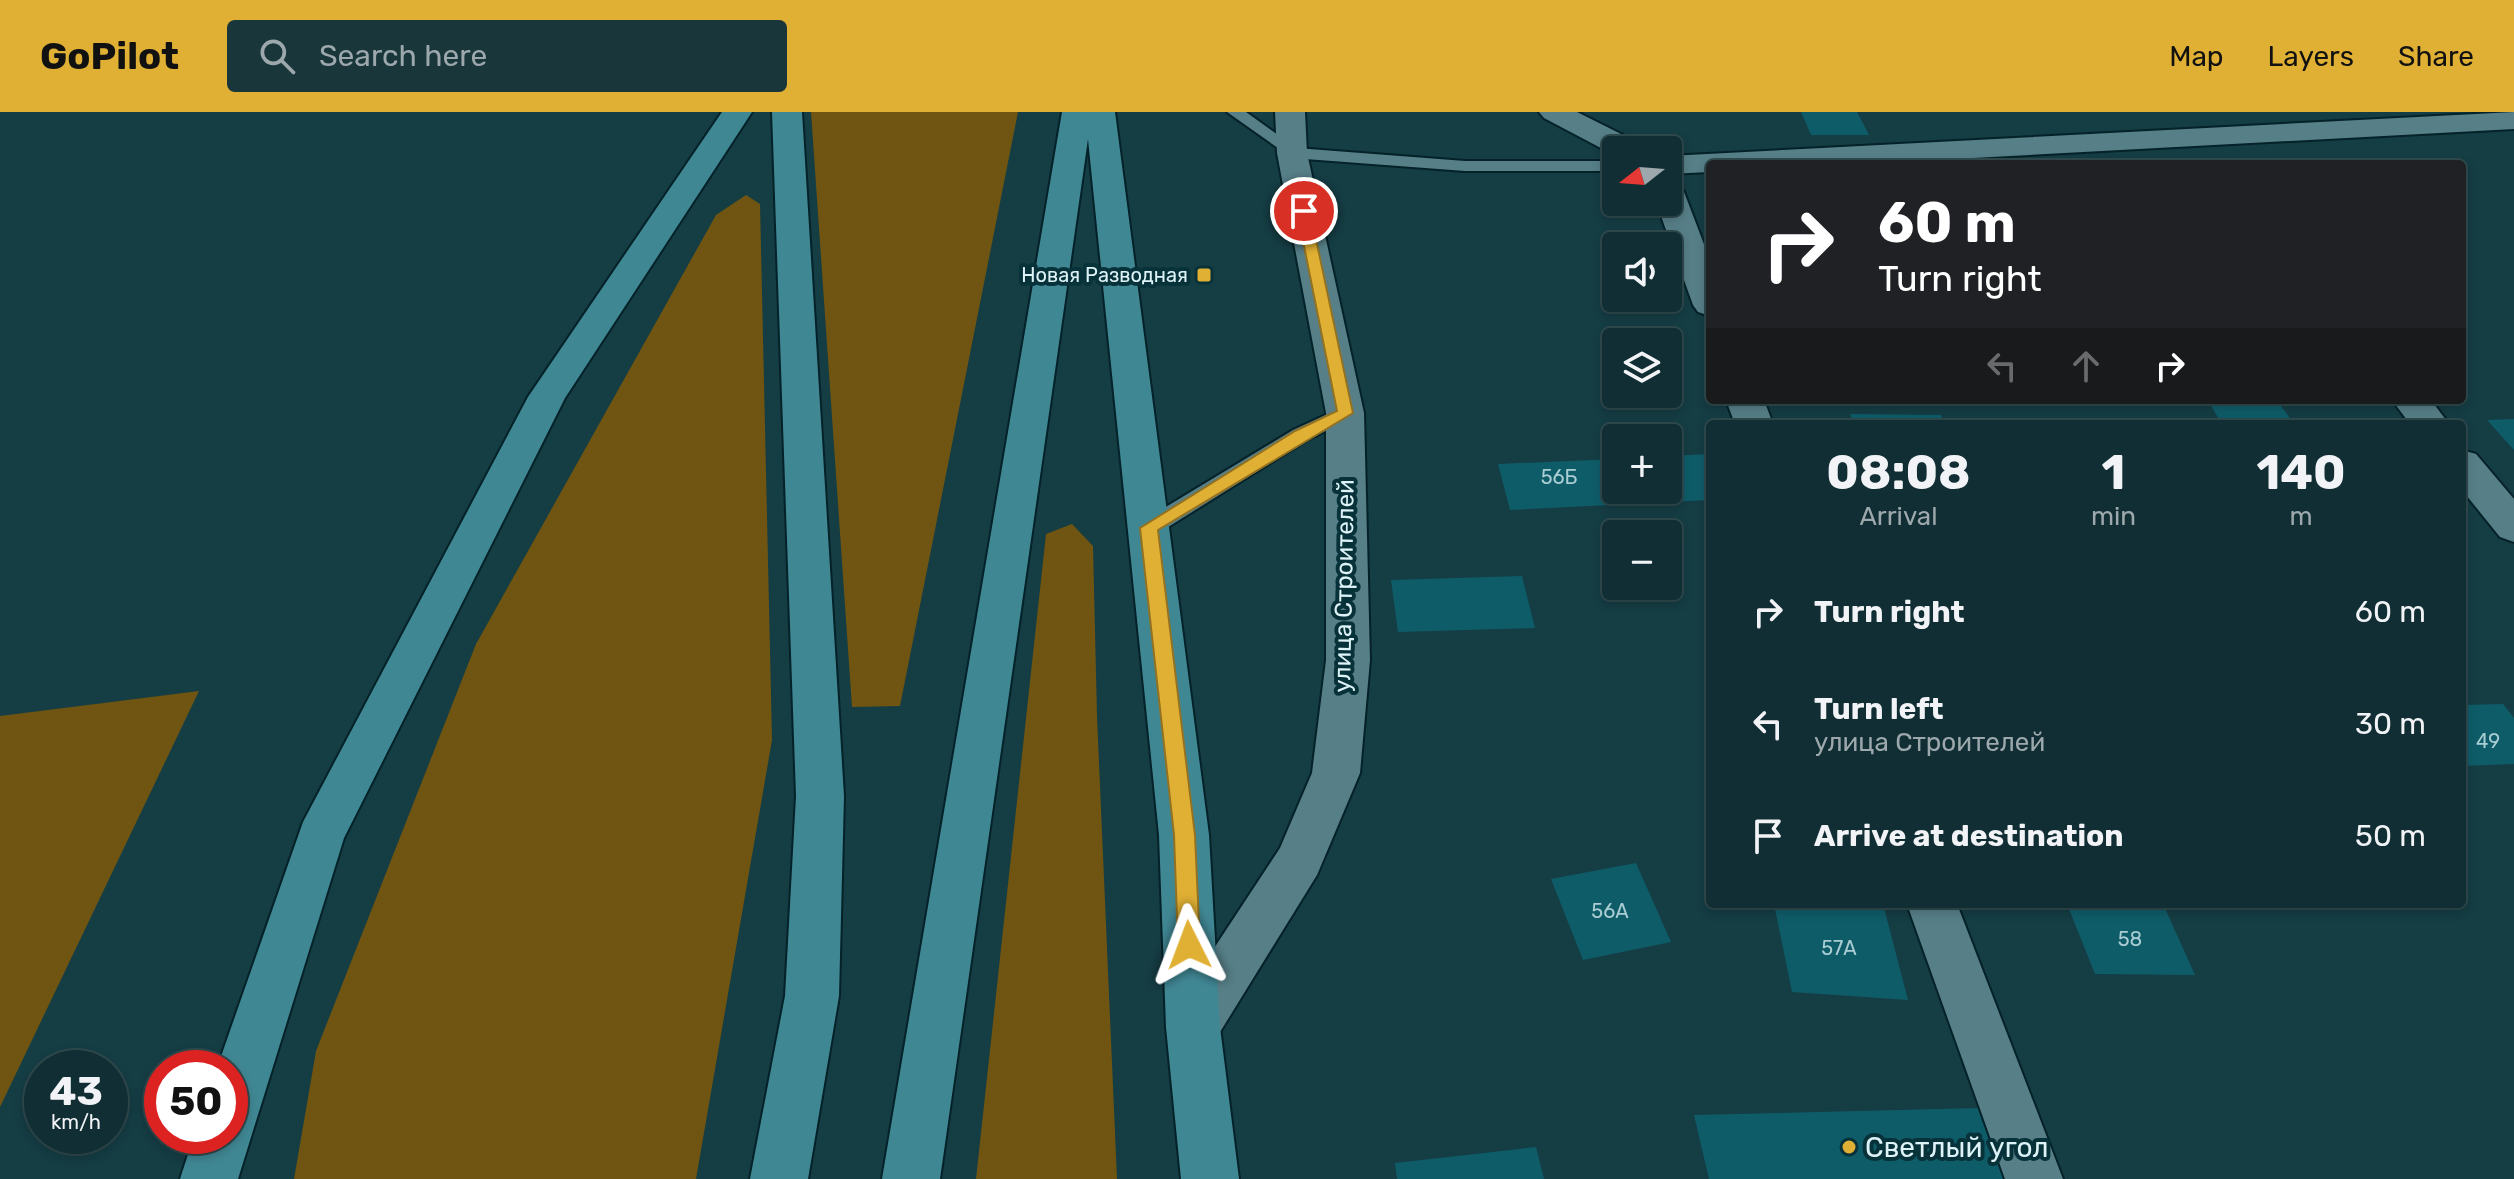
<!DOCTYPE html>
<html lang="en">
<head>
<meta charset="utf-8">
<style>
	:root { --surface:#102e33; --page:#19363b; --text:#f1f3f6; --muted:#9ca8ac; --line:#304a4e; --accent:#e0b034 }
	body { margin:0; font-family:Rubik,sans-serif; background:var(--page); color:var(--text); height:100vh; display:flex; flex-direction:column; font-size:30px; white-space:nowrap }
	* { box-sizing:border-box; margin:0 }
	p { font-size:26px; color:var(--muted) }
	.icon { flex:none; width:44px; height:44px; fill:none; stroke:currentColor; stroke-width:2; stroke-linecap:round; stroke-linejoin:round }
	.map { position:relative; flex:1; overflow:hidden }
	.drawer { position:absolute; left:1706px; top:308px; width:760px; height:488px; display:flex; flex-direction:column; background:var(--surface); border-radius:8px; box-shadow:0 4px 12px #0003,0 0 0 2px var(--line) }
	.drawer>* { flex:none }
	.banner { position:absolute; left:1706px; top:48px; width:760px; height:244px; border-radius:8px; box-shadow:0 4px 12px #0003,0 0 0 2px var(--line); background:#202124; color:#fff; overflow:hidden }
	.needle { width:52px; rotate:253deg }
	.tools { position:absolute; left:1602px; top:24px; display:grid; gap:16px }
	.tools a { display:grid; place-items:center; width:80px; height:80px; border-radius:8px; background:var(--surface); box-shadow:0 4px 12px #0003,0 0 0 2px var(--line); font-size:40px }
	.speed { position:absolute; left:24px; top:938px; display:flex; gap:16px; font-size:40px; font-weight:700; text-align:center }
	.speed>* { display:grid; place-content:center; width:104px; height:104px; border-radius:50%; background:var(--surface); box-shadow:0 4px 12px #0003,0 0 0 2px var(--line); line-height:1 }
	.speed small { font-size:20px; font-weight:400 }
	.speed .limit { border:12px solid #d22; background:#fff; color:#111 }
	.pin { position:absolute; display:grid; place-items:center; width:68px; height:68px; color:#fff; margin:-34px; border:4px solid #fff; border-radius:50%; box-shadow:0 2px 8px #0007 }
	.me { position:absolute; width:88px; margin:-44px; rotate:357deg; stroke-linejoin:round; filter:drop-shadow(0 0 6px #0008) }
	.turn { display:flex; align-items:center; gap:28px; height:168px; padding:0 40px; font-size:36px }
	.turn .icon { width:104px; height:104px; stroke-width:2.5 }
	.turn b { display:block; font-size:56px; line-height:68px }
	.lanes { display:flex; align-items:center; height:76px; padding:0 40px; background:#0003; justify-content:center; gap:40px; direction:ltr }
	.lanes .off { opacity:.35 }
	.eta { display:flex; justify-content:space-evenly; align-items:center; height:136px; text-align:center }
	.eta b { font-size:48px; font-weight:700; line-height:56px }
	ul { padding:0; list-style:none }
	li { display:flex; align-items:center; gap:24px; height:112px; padding:0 40px }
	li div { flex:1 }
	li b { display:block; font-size:30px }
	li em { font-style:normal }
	header { display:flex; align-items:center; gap:48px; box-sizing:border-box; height:112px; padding:0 40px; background:var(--accent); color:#111 }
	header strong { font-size:38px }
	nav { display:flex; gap:44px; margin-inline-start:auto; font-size:28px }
	.search { width:560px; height:72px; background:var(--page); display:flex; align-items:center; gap:20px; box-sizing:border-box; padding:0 28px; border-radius:8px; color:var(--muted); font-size:30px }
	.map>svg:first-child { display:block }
</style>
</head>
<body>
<header>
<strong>GoPilot</strong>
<div class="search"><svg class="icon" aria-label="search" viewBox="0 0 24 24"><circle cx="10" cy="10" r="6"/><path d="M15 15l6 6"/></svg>Search here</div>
<nav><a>Map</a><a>Layers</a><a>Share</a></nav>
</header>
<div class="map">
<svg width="2514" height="1067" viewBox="0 0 2514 1067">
	<rect width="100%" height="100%" fill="#153d44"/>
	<g fill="#6f5511">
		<polygon points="811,0 1018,0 900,594 852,595"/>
		<polygon points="746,83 760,92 772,628 696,1067 294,1067 316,939 476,532 716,103"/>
		<polygon points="1072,412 1093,434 1097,604 1117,1067 976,1067 1046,422"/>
		<polygon points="199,579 0,995 0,604"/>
	</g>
	<g fill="#0f5c69">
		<polygon points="1801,0 1857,0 1869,23 1811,23"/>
		<polygon points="2208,289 2279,291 2294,312 2222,312"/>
		<polygon points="1850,302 1941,303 1945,312 1854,312"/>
		<polygon points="2514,307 2514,338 2487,308"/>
		<polygon points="1710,342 1710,388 1510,398 1498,352 1616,347 1616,378 1668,378 1668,344"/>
		<polygon points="1522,464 1535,516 1398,520 1391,468"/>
		<polygon points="2503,592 2514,606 2514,652 2462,654 2462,593"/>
		<polygon points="1636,751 1671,830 1583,848 1551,767"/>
		<polygon points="1774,792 1883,792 1908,888 1792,880"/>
		<polygon points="2067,792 2163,792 2195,863 2095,862"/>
		<polygon points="1981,996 2007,1067 1709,1067 1694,1003"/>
		<polygon points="1536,1035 1544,1067 1397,1067 1395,1051"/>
	</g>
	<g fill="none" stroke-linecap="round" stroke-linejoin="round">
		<defs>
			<g id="lane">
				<polygon points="1227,0 1246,0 1296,36 1465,49 1616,49 1616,59 1465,59 1292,46"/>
				<polygon points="1345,294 1355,301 1352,306 1307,328 1157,422 1141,422 1138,416 1141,410 1293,318"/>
			</g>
			<g id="street">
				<polygon points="1275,0 1305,0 1307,41 1364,301 1370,548 1360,661 1317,763 1212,933 1193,941 1174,933 1166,915 1174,897 1280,736 1312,661 1326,548 1326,301 1277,41"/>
				<polygon points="1539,0 1577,0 1639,31 1643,38 1616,38 1616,44 1544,6"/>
				<polygon points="2514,0 2514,17 1861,52 1710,52 1710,60 1668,62 1668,44"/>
				<polygon points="1668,70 1679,73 1684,80 1710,148 1710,204 1698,200 1693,193 1656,90 1668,90"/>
				<polygon points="1726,288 1764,288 1773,312 1735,312"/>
				<polygon points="2392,288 2431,288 2449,312 2410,312"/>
				<polygon points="2462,338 2476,342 2514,387 2514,430 2500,425 2462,378"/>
				<polygon points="1907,792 1957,792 2063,1067 2005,1067"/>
			</g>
			<g id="secondary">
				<polygon points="722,0 752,0 565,286 344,726 238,1067 180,1067 194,1024 230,1024 230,956 217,956 303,710 528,285"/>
				<polygon points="772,0 802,0 844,684 839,884 808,1067 750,1067 785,884 796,684"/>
				<polygon points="1062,0 1115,0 1209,723 1220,915 1239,1067 1181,1067 1166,915 1159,723 1088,27 940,1067 882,1067"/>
			</g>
		</defs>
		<use href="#lane" stroke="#042228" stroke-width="4"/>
		<use href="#street" stroke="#042228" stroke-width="4"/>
		<use href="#secondary" stroke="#042228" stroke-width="4"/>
		<use href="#lane" fill="#577f88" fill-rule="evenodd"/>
		<use href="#street" fill="#577f88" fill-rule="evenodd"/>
		<use href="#secondary" fill="#408794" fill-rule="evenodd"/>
	</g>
	<polygon fill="#e0b034" stroke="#927222" stroke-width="2" points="1304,95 1310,99 1353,301 1158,418 1195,723 1200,833 1197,840 1189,843 1182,840 1178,833 1174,723 1140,416 1295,319 1337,299 1297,99"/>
	<g fill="#e0b034" stroke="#08323a" stroke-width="3">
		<rect x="1196" y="155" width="16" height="16" rx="4"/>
		<circle cx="1849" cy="1035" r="8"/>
	</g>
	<g text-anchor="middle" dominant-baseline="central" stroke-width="8" stroke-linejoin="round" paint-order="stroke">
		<g font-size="20" fill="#def3f7" stroke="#08323a" text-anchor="end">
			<text x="1188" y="163">Новая Разводная</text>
		</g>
		<g font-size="20" fill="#aacdd4">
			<text x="1559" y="365">56Б</text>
			<text x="2488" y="629">49</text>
			<text x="1610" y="799">56А</text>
			<text x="2130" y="827">58</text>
			<text x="1839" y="836">57А</text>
		</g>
		<g font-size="24" fill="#def3f7" stroke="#08323a">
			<text transform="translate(1344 474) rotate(-89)">улица Строителей</text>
		</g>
		<g font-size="28" fill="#def3f7" stroke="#08323a" text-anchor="start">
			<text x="1865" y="1035">Светлый угол</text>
		</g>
	</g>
</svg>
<div class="tools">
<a><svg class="needle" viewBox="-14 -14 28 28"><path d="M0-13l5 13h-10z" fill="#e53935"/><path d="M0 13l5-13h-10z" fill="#9ca8ac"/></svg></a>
<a><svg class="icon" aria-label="sound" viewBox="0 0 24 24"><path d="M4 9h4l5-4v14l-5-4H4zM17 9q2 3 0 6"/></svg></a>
<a><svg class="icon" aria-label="layers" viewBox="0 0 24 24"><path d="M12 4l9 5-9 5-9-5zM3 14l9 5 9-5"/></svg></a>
<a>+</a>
<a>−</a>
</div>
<div class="speed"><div>43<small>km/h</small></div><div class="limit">50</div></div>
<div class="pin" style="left:1304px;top:99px;background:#d93025"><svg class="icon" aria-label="arrive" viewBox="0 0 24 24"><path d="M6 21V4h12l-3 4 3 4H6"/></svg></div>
<svg class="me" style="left:1189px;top:833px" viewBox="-20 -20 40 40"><path d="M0-17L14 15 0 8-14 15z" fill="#e0b034" stroke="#fff" stroke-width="4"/></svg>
<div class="banner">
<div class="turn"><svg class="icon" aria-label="right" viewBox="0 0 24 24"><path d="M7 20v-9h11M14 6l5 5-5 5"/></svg><div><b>60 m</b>Turn right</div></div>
<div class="lanes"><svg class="icon off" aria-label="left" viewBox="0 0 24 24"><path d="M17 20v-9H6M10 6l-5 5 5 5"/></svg><svg class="icon off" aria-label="ahead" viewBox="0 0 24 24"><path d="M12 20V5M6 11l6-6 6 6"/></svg><svg class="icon" aria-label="right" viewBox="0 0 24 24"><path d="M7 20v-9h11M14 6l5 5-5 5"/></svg></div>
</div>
<section class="drawer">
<div class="eta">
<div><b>08:08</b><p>Arrival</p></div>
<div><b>1</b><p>min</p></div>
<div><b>140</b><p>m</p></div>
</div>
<ul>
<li><svg class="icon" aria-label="right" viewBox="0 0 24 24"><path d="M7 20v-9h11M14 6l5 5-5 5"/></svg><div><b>Turn right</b></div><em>60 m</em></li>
<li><svg class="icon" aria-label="left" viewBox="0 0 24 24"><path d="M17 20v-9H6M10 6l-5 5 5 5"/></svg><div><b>Turn left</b><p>улица Строителей</p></div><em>30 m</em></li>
<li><svg class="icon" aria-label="arrive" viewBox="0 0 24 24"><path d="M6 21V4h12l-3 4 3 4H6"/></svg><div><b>Arrive at destination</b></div><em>50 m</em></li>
</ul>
</section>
</div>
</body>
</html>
